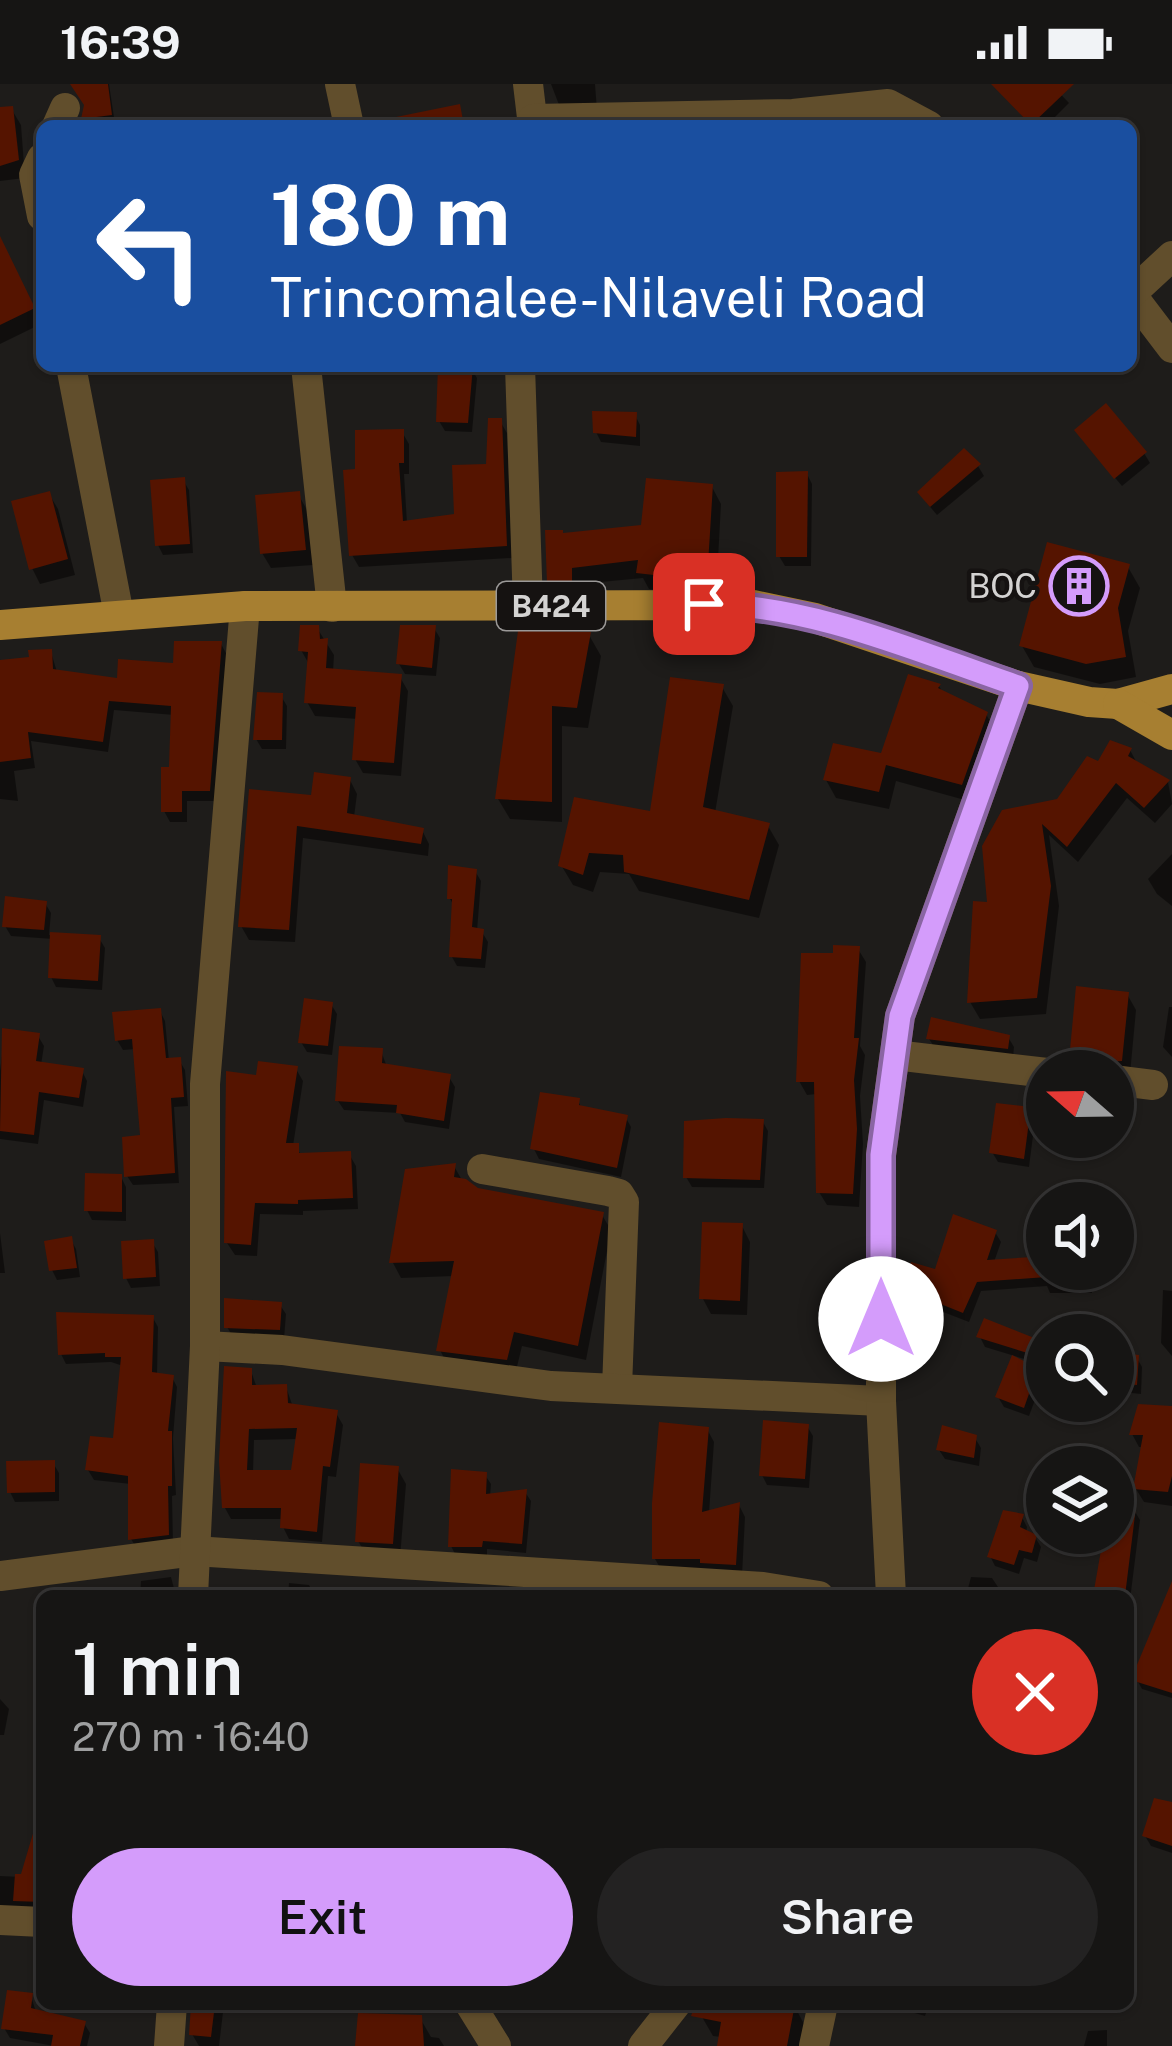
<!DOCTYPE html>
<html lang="en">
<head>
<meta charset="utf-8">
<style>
	:root { --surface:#161514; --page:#232222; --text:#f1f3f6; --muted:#9e9fa0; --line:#353434; --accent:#d49cfb }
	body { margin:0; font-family:"Public Sans",sans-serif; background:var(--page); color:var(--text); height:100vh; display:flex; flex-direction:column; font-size:45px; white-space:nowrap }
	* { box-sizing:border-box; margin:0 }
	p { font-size:39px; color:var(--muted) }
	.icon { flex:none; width:66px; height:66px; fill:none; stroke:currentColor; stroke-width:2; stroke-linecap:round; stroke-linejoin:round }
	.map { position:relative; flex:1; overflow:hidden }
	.details { position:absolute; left:36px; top:1506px; width:1098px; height:420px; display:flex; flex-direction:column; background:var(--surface); border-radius:18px; box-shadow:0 3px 9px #0004,0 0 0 3px var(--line) }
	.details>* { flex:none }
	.top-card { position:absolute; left:36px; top:36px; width:1101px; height:252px; border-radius:18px; box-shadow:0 3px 9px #0004,0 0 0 3px var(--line); background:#1a4fa0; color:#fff; overflow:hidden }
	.needle { width:78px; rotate:290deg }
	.controls { position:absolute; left:1026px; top:966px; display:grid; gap:24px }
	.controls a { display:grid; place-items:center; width:108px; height:108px; border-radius:50%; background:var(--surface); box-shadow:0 3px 9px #0004,0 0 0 3px var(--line); font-size:60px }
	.pin { position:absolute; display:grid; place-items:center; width:102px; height:102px; color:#fff; margin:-51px; border-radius:24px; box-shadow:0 6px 18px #0006 }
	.me { position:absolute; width:132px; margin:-66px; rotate:0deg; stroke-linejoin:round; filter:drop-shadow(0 0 9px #0008) }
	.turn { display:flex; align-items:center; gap:42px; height:252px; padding:0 36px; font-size:54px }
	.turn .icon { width:156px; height:156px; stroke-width:2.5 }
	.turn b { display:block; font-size:84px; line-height:102px }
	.round { display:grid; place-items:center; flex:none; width:126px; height:126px; border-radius:63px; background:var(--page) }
	.head { display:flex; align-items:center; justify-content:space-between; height:204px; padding:0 36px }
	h1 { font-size:72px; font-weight:600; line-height:90px }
	.primary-button { display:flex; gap:24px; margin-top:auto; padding:24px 36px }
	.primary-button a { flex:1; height:138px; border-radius:72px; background:var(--accent); color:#111; font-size:48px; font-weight:600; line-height:138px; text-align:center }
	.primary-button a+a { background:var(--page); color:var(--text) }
	.status { display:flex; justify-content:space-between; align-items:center; height:84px; padding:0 60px; background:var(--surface); direction:ltr }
	.status svg { height:33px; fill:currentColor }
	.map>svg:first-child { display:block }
</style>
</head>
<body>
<div class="status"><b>16:39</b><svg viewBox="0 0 49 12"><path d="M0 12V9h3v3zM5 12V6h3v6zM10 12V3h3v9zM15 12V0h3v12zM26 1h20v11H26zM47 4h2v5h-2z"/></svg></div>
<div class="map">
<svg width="1172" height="1962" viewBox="0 0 1172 1962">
	<rect width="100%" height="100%" fill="#1e1c1a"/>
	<g fill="#0007" fill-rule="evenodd">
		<polygon points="73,0 109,0 115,40 89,42 85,35 87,23"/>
		<polygon points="551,0 595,0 597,26 561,26"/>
		<polygon points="1011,0 1051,0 1069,19 1046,42 1031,42 1003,9"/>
		<polygon points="12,26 21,41 25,94 0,97 0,27"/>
		<polygon points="0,187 20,196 41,240 0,260"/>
		<polygon points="471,284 477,294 472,348 445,347 439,337"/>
		<polygon points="635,331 640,341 640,362 601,358 596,348"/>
		<polygon points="500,337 507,349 512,474 359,483 352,471 358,388 402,348 409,360 409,390 404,390 407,439 457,433 489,383"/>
		<polygon points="1083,356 1144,369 1150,379 1122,402"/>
		<polygon points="978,382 984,392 937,431 926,418"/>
		<polygon points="807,390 812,400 811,482 785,482 779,472"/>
		<polygon points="183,396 189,406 193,469 163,471 158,461"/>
		<polygon points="712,403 721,420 716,513 649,505 643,494 580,500 580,515 560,515 550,498 564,452 644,444"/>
		<polygon points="49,410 58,425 75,491 40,500 32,484"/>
		<polygon points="298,410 307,426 313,481 271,484 262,469"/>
		<polygon points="1128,483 1140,504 1128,547 1136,593 1100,600 1034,583 1022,562"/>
		<polygon points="317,544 334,571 333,588 400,593 408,607 401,692 363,689 355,675 358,635 315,632 307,618 310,582 301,566"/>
		<polygon points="434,544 440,554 436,592 405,590 399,580"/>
		<polygon points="589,551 601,572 588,644 562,642 562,738 510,735 498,715"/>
		<polygon points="221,560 227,571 215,717 187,717 187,738 170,738 164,727 172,686 174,631 114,626 108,668 31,657 35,684 14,687 18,717 0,715 0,579 32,576 51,568 57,588 119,597 176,583"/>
		<polygon points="939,602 943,609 986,630 996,648 972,718 896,697 889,725 836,714 826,696 883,673"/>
		<polygon points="722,603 733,622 715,729 768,742 779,761 759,834 639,807 629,790 600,788 593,808 573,801 561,781 652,731"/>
		<polygon points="281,612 287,622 286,665 262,665 256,655"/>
		<polygon points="1130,666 1138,681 1168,698 1172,720 1155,739 1127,714 1078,778 1049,751 1059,822 1046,930 980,935 970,918 990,821 985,762 1058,717 1099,681"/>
		<polygon points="350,696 357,710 354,733 422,746 429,760 428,772 303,754 295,858 249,856 241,842 252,708 314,714"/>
		<polygon points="1172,770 1172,822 1157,810 1148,795"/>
		<polygon points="475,787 481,797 477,847 482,848 488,858 485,884 457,882 452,873 454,822 450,815"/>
		<polygon points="45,819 51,829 49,851 99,854 105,864 102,906 56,903 51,893 53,855 11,852 5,842"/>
		<polygon points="858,865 866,878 860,962 865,971 860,1012 863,1060 859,1123 827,1121 819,1108 817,1010 807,1011 799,997 836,872"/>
		<polygon points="1127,910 1136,926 1130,990 1071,987"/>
		<polygon points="331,920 337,930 332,971 307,968 301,958"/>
		<polygon points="1169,923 1172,923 1172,973 1163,963"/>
		<polygon points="160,927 165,937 169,977 179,976 185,986 188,1022 174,1023 179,1099 133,1101 127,1092 143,1054 136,965 123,966 117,956"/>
		<polygon points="5,947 38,952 44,962 41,981 82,987 87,997 83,1023 44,1016 38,1060 0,1055 0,987"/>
		<polygon points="1008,953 1014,963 1013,973 935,964 929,955"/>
		<polygon points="381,967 387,983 449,993 455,1003 449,1045 405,1038 400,1029 344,1026 338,1017"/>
		<polygon points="296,985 303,997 293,1062 303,1072 349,1070 356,1082 358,1125 303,1127 303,1131 260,1130 257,1172 235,1171 227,1159 259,994"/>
		<polygon points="578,1017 582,1025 626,1034 631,1043 621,1093 539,1075 534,1065"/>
		<polygon points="1029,1026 1035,1036 1029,1083 998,1078 992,1068"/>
		<polygon points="763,1038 768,1047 764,1104 692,1103 686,1093"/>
		<polygon points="454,1082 463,1098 477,1107 602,1131 611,1146 586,1276 522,1262 515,1291 448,1282 440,1266 454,1192 401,1194 393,1179"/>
		<polygon points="121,1093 126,1103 126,1137 92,1136 87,1126"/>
		<polygon points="742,1142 750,1158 747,1231 711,1230 703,1215"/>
		<polygon points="995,1148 1001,1158 994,1178 1040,1175 1047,1153 1047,1185 1092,1185 1092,1209 1050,1209 1047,1202 981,1207 969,1238 938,1226 937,1229 909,1222 904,1212"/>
		<polygon points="0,1149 5,1189 0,1189"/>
		<polygon points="71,1156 76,1165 80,1193 57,1196 52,1186"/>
		<polygon points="152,1158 158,1168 160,1202 131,1204 126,1194"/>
		<polygon points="1163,1206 1172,1207 1172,1272 1161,1259"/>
		<polygon points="280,1221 286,1230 284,1255 233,1253 227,1243"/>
		<polygon points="153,1234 158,1243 157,1292 172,1293 177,1303 173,1354 176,1411 172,1412 173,1460 137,1465 131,1455 131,1400 94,1396 88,1386 115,1358 123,1282 111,1278 66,1280 61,1270"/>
		<polygon points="980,1253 1047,1262 1047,1282 985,1263"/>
		<polygon points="1113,1271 1137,1274 1142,1283 1141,1310 1113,1307"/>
		<path d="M 251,1287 L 257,1304 L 286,1303 L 293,1323 L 336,1329 L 343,1341 L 336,1393 L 328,1392 L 322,1458 L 289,1455 L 283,1443 L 283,1435 L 231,1435 L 225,1424 ZM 299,1355 L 294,1389 L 253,1389 L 254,1356 Z"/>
		<polygon points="1036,1287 1042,1297 1029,1332 1004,1323 998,1313"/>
		<polygon points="1172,1325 1172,1422 1144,1418 1136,1405 1144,1363 1139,1363 1132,1350"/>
		<polygon points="807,1342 813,1352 809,1404 767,1401 762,1391"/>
		<polygon points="707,1345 714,1358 709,1429 739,1421 745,1433 742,1492 662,1487 655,1475"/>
		<polygon points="975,1354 981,1364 979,1382 945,1375 939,1366"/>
		<polygon points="53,1379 59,1389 59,1417 15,1418 10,1408"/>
		<polygon points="397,1384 406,1400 400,1474 367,1472 358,1457"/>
		<polygon points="485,1391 491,1400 490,1413 525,1408 531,1417 526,1469 487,1465 487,1472 456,1472 451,1462"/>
		<polygon points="1113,1426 1134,1426 1140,1436 1128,1532 1128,1512 1096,1512 1108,1449 1113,1449"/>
		<polygon points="1022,1433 1027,1443 1026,1449 1035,1453 1041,1463 1037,1478 1024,1474 1019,1490 995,1482 990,1472"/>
		<polygon points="171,1493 176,1512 140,1512 141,1497"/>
		<polygon points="971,1493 992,1494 998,1503 996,1512 966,1512"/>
		<polygon points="289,1499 309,1501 315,1512 288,1512"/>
		<polygon points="1172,1506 1172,1614 1142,1605 1137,1596"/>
		<polygon points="472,1507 504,1509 506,1512 472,1512"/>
		<polygon points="33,1522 42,1522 42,1589 34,1579"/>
		<polygon points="1128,1611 1134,1621 1129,1678 1128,1678"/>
		<polygon points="0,1615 9,1625 4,1651 0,1651"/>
		<polygon points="1172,1721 1172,1769 1151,1762 1145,1752"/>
		<polygon points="41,1733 42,1827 0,1827 0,1792 23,1793"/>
		<polygon points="1128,1882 1137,1893 1128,1913"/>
		<polygon points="31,1912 36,1928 84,1939 90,1949 87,1962 54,1962 10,1954 4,1944"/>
		<polygon points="193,1920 224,1920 219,1962 199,1962 192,1950"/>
		<polygon points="706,1920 794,1921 804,1940 800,1962 720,1962 721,1953 713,1952 702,1933"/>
		<polygon points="883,1920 929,1920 925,1932"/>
		<polygon points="420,1934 431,1953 439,1954 444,1962 358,1962"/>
		<polygon points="1107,1946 1107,1962 1084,1962 1088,1947"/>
	</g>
	<g fill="#551400" fill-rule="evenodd">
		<polygon points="70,0 108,0 112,31 81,35 84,21"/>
		<polygon points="991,0 1074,0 1031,41"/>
		<polygon points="460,20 464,42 397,42 396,33"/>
		<polygon points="13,22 19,76 0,82 0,23"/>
		<polygon points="0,152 35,224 0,241"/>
		<polygon points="438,282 473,282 468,339 436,338"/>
		<polygon points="1106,319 1147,368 1114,395 1074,346"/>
		<polygon points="592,327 637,328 636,353 593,349"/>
		<polygon points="488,334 502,334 507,462 349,472 343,386 355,385 355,346 404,345 404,379 399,379 403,437 454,430 452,381 486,380"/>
		<polygon points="964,364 981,380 930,423 917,408"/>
		<polygon points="808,387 807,473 776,473 776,388"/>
		<polygon points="185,393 190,460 155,462 150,396"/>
		<polygon points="646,394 713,400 707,497 636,489 638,476 572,484 572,498 547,499 545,446 563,446 563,449 641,441"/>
		<polygon points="50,407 68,475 29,486 11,417"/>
		<polygon points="300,407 306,466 260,470 255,411"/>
		<polygon points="1047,458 1130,480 1118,524 1126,573 1086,580 1019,562"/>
		<polygon points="300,541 319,541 320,555 328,554 326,584 402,590 394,679 352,676 356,623 304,619 308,568 298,567"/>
		<polygon points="400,541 436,541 432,584 396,580"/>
		<polygon points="518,547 591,548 577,624 552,622 552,718 495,715"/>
		<polygon points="174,557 222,557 210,707 182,707 182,728 161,728 161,683 169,683 171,622 109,617 103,658 28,648 31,674 0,678 0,576 29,573 28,566 52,565 53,585 117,594 118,575 173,579"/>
		<polygon points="908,590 941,600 938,604 988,628 962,701 886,681 879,708 823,696 833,659 881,669"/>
		<polygon points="670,593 724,600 703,723 770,739 749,816 624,788 623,771 589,769 583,791 558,782 574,713 650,727"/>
		<polygon points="257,608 283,609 282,656 253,656"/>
		<polygon points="1110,656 1132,664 1128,672 1170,696 1144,724 1116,699 1067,763 1042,740 1051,802 1037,914 967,919 973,817 987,818 982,762 1002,726 1057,715 1087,672 1098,677"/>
		<polygon points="314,688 351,693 347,729 424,744 421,760 297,742 289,846 238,843 249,705 311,711"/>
		<polygon points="448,781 477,785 472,843 484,845 481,875 449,873 452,815 447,815"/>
		<polygon points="5,812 47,817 44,846 2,843"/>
		<polygon points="50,848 101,851 98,897 48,894"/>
		<polygon points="833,861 860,862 854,954 859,954 854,996 857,1045 853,1110 816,1109 814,998 796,998 801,869 833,869"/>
		<polygon points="1076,902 1129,908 1122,977 1107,978 1096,987 1068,987"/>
		<polygon points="304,914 333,918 328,962 298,959"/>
		<polygon points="161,924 166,974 181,973 184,1013 171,1014 175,1089 124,1093 122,1053 140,1051 132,955 115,957 112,928"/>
		<polygon points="931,933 1010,951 1008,965 926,955"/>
		<polygon points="2,944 40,949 36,977 84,984 79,1014 39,1008 34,1051 0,1047"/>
		<polygon points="339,962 383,964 382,979 451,990 444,1037 396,1029 397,1021 335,1017"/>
		<polygon points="258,977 298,982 286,1059 299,1059 299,1069 351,1067 353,1114 298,1116 298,1120 255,1119 251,1161 224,1159 226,987 256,991"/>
		<polygon points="540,1008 580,1014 579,1021 628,1031 617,1084 530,1065"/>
		<polygon points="996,1019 1031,1023 1024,1075 989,1069"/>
		<polygon points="726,1034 764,1035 760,1096 683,1094 684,1037"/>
		<polygon points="456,1079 454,1093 466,1095 478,1104 604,1128 578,1262 514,1248 507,1276 436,1267 454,1177 389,1179 405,1085"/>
		<polygon points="85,1089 122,1090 122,1128 84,1127"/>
		<polygon points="953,1130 997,1146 987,1176 1047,1172 1047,1193 977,1198 963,1229 933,1217 932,1221 901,1213 911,1178 935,1185"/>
		<polygon points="702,1138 743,1139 740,1217 699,1215"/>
		<polygon points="72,1152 77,1184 49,1187 44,1157"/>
		<polygon points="154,1155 156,1193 123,1195 121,1157"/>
		<polygon points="224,1214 282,1218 280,1246 224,1244"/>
		<polygon points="56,1228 154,1231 152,1288 174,1291 168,1347 172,1347 172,1402 168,1402 169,1451 128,1456 128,1392 85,1386 90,1352 113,1354 121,1273 105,1273 105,1269 58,1271"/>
		<polygon points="984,1234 1047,1259 1047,1275 976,1253"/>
		<polygon points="1113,1268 1139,1271 1137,1301 1113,1299"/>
		<polygon points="1012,1271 1038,1284 1024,1324 995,1313"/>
		<path d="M 224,1282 L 252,1284 L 252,1301 L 287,1300 L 288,1319 L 338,1326 L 330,1383 L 323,1382 L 317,1448 L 280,1444 L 281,1424 L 222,1424 L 219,1377 ZM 297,1344 L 291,1386 L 247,1386 L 249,1345 Z"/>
		<polygon points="1138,1320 1172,1322 1172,1392 1168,1408 1133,1405 1143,1351 1129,1351"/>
		<polygon points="763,1336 809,1340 805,1395 759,1392"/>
		<polygon points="659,1338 709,1343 702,1428 740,1418 736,1481 700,1479 700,1475 652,1475 652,1419"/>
		<polygon points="942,1341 977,1351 974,1374 936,1366"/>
		<polygon points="55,1376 55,1408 7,1409 6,1377"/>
		<polygon points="360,1379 399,1382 393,1460 355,1458"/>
		<polygon points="451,1385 487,1388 486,1410 527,1405 522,1460 483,1457 482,1463 448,1463"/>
		<polygon points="1113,1423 1136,1423 1125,1512 1093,1512 1104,1449 1113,1449"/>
		<polygon points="1003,1426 1024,1430 1020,1443 1037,1451 1032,1469 1019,1466 1014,1481 987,1473"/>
		<polygon points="1172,1497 1172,1609 1134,1597 1134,1588"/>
		<polygon points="1154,1714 1172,1718 1172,1762 1142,1752"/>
		<polygon points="37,1736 42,1736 42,1818 13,1817 15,1790 21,1790"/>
		<polygon points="7,1906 33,1909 31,1924 86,1937 80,1962 51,1962 53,1951 1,1945"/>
		<polygon points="191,1920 215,1920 211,1953 189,1951"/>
		<polygon points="695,1920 795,1920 787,1962 717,1962 721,1938 691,1932"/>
		<polygon points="358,1929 422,1931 424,1962 355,1962"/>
	</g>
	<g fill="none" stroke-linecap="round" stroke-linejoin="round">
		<g stroke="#614e2c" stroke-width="30">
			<polyline points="340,0 349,42"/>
			<polyline points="528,0 533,42"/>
			<polyline points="533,35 793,30 888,20 929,42"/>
			<polyline points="57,42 65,24"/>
			<polyline points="42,74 34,91 42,132"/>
			<polyline points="1131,210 1172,264"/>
			<polyline points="1131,210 1172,172"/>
			<polyline points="71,282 119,531"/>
			<polyline points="306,282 332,523"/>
			<polyline points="520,282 528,522"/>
			<polyline points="895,971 1047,989"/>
			<polyline points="1113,996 1153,1001"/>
			<polyline points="482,1085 608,1107 619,1110 624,1118 617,1304"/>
			<polyline points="205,1262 282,1266 551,1302 881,1317"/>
			<polyline points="0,1492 194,1467 763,1503 819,1512"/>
			<polyline points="193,1512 205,1262 205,1000 245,522"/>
			<polyline points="891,1512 881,1317 881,1071 900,932 1018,602"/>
			<polyline points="0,1836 42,1838"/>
			<polyline points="470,1920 496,1962"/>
			<polyline points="169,1962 172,1920"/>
			<polyline points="643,1962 676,1920"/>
			<polyline points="814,1962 823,1920"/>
		</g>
		<g stroke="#a77f31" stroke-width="30">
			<polyline points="0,541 245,522 753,521 815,534 1018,602 1089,618 1118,620 1172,605"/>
			<polyline points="1118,620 1172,651"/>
		</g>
	</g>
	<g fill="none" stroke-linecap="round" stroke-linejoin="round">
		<defs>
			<path id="route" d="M 704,520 C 812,521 915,567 1018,602 L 900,932 L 881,1071 L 881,1235"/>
		</defs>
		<use href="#route" stroke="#8a65a3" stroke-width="30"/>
		<use href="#route" stroke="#d49cfb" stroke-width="21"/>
	</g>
	<defs>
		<symbol id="building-ring" viewBox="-11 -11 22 22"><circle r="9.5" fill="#151211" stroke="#d49cfb" stroke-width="1.5"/><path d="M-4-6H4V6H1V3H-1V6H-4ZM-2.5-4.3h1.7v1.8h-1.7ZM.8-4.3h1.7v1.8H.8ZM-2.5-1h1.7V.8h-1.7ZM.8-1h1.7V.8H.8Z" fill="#d49cfb"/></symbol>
	</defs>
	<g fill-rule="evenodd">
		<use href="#building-ring" x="1046" y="469" width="66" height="66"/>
	</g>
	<g text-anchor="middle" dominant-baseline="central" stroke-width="9" stroke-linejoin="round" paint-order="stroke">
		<rect fill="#151211" stroke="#9b9998" stroke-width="3" x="497" y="498" width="108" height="48" rx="9"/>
		<g font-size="30" font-weight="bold" fill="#d4d3d2">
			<text x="551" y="522">B424</text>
		</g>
		<g font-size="33" fill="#d4d3d2" stroke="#151211" text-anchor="end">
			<text x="1037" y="502">BOC</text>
		</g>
	</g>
</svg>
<div class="controls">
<a><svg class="needle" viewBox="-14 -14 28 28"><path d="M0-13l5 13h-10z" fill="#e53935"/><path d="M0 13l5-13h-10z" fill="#9e9fa0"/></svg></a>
<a><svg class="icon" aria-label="sound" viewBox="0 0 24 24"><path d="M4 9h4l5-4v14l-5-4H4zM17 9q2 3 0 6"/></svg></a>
<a><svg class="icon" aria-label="search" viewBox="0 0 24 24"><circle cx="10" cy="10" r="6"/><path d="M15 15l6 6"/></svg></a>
<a><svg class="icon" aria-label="layers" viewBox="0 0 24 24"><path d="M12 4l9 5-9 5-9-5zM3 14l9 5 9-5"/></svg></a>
</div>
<div class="pin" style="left:704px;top:520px;background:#d93025"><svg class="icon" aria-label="arrive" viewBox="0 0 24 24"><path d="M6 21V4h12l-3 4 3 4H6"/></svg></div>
<svg class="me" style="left:881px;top:1235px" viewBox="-20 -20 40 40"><circle r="19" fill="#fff"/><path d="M0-13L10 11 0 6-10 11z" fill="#d49cfb"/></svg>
<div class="top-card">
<div class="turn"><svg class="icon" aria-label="left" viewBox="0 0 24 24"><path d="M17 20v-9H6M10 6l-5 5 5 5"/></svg><div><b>180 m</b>Trincomalee-Nilaveli Road</div></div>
</div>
<section class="details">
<div class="head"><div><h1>1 min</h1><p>270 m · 16:40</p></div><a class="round" style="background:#d93025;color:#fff"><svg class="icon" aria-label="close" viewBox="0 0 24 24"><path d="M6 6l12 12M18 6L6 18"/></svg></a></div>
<div class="primary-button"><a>Exit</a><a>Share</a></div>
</section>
</div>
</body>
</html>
